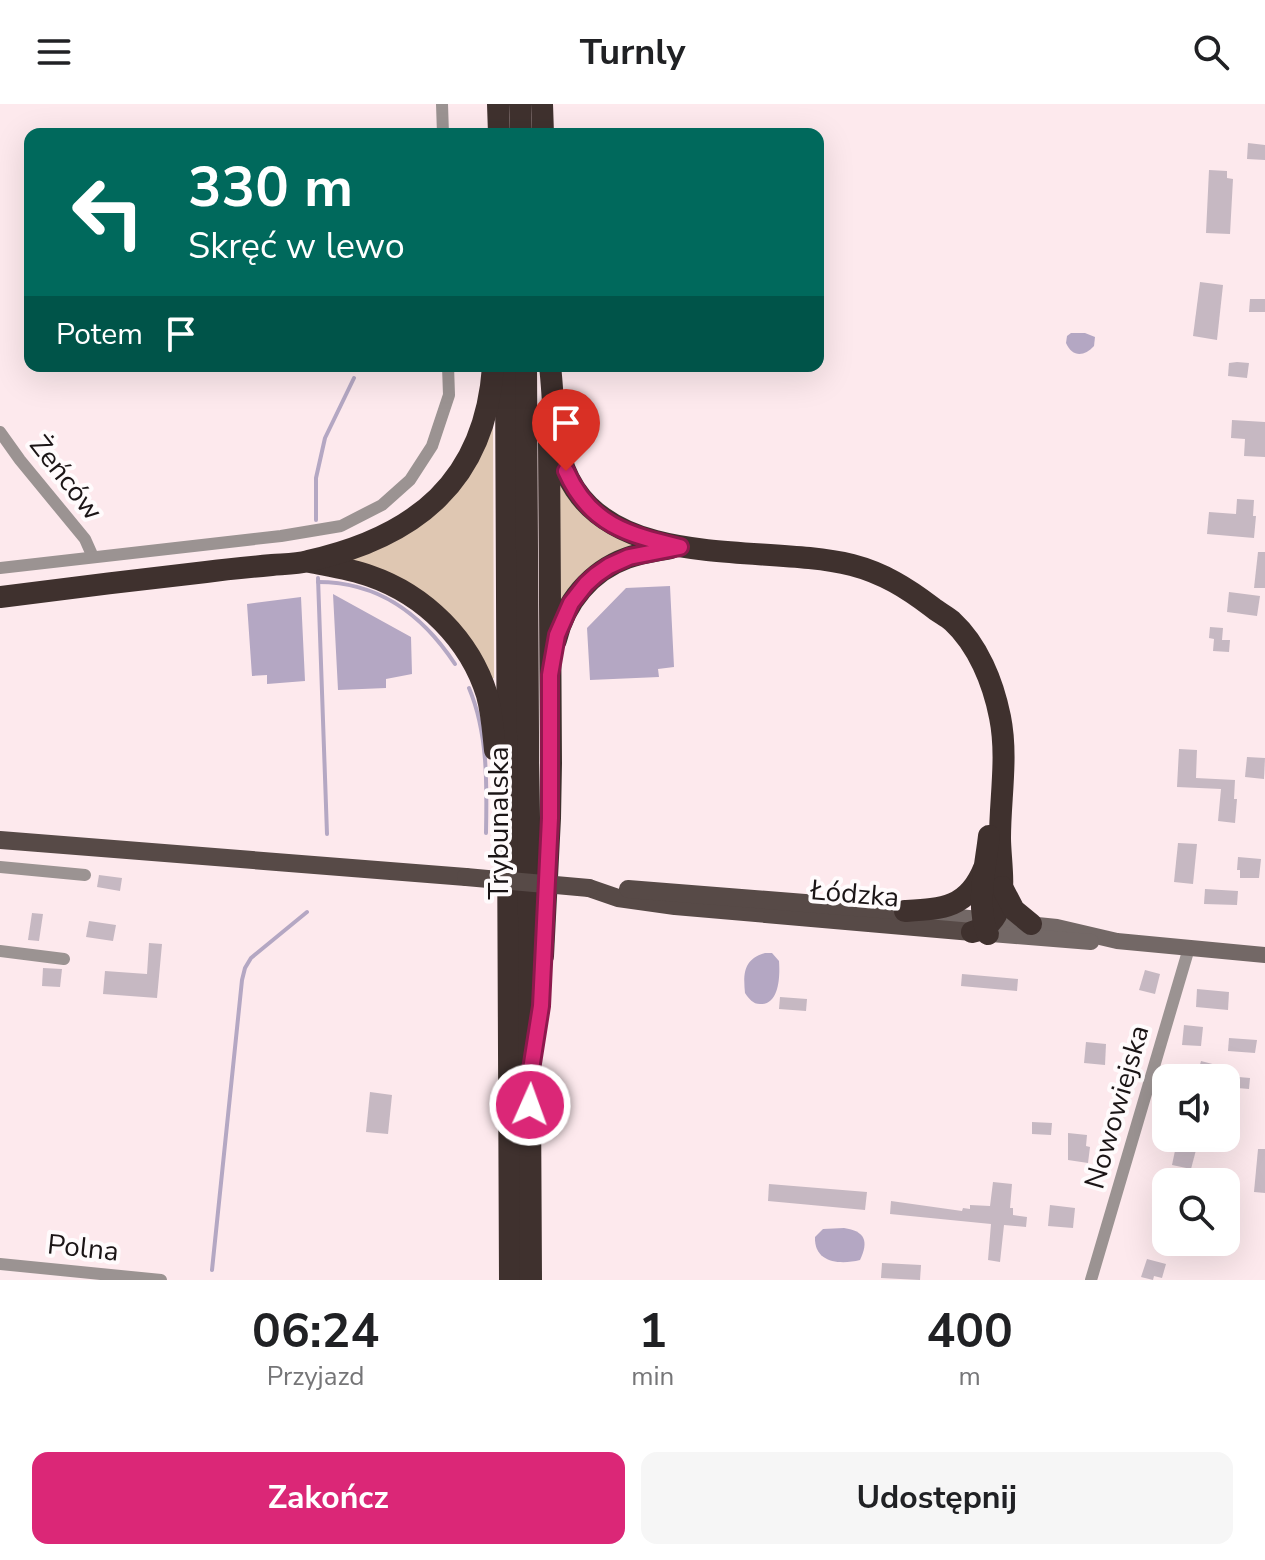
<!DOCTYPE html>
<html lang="pl">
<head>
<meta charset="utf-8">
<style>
	:root { --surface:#fff; --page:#f6f6f6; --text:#202124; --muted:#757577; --accent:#db2777 }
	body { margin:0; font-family:"Nunito Sans",sans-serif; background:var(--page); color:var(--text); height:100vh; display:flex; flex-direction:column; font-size:30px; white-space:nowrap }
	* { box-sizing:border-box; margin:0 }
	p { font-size:26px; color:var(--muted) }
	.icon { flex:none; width:44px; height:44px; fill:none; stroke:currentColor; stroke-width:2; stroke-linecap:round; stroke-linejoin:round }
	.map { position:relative; height:1176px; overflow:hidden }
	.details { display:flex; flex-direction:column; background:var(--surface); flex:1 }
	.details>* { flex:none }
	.hud { position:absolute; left:24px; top:24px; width:800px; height:244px; border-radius:16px; box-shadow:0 8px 32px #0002; background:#00695c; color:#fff; overflow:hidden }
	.tools { position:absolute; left:1152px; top:960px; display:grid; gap:16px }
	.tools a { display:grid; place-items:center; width:88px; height:88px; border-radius:16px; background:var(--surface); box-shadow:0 8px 32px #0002; font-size:40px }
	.pin { position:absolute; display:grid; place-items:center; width:68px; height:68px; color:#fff; margin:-82px -34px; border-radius:50% 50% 50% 0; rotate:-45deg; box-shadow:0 0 8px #0007 }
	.pin .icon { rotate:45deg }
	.me { position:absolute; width:88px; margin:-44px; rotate:2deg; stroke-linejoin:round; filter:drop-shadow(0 0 6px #0008) }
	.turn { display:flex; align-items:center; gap:28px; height:168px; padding:0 32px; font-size:36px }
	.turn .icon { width:104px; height:104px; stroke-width:2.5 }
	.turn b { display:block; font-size:56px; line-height:68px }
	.then { display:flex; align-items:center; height:76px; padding:0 32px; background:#0003; gap:16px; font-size:30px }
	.eta { display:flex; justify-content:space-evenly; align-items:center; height:136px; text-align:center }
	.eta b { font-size:48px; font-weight:700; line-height:56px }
	.action { display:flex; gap:16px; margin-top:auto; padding:16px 32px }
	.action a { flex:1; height:92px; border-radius:16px; background:var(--accent); color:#fff; font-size:32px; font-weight:700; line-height:92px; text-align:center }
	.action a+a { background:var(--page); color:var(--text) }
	header { display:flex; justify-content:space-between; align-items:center; height:104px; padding:0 32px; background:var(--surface); font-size:36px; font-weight:700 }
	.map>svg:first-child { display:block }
</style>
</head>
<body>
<header><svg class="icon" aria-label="menu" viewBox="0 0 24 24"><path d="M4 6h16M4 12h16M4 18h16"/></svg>Turnly<svg class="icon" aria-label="search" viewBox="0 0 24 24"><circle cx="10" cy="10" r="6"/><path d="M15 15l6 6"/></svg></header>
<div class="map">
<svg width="1265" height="1176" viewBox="0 0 1265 1176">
	<rect width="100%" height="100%" fill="#fde9ed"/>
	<g fill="#dfc7b2">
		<polygon points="490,319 493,323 494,574 490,576 472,546 342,454 394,438 438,404"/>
		<polygon points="558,378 640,441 559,504"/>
	</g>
	<g fill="#b4a7c3">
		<path d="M 1085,229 L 1095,233 L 1094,242 C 1084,253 1072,253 1066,239 L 1067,232 L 1071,229 Z"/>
		<polygon points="670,482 674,563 658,565 659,573 590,576 587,524 626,484"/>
		<polygon points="333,490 411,533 412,570 386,575 386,584 338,586"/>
		<polygon points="301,493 305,577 267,580 267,571 252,572 247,500"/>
		<path d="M 765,849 L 772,849 L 779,857 C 780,870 780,901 760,900 C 753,900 749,895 745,889 C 743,869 744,855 765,849 Z"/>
		<path d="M 844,1124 C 865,1127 869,1137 860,1156 C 840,1161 814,1159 815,1133 L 823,1125 Z"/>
	</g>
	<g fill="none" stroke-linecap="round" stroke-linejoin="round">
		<g stroke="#b4a7c3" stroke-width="4">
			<polyline points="316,416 316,374 325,334 354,274"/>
			<polyline points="318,474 327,730"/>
			<path d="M 318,478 C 379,478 422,510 455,560"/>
			<path d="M 469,584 C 488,629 487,681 486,729"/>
			<polyline points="212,1166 242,876 245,864 251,854 307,808"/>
		</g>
	</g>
	<g fill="#c6b8c2">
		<polygon points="1248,39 1265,41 1265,56 1247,55"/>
		<polygon points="1209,66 1227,67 1227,74 1233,75 1230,130 1206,129"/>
		<polygon points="1200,178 1223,181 1217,236 1193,232"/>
		<polygon points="1250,195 1265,195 1265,208 1249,208"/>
		<polygon points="1237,258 1249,259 1247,274 1228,272 1229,259"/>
		<polygon points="1232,316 1265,318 1265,353 1244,352 1245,335 1231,334"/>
		<polygon points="1237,395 1254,396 1253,412 1256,412 1254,434 1207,430 1209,408 1236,410"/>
		<polygon points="1258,448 1265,448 1265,484 1254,484"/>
		<polygon points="1229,488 1260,492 1257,512 1227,508"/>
		<polygon points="1210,523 1223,524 1222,536 1230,536 1229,548 1213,547 1214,535 1209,534"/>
		<polygon points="1179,645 1197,646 1196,674 1235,676 1234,695 1237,695 1235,719 1218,717 1221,685 1177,683"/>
		<polygon points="1247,653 1265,654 1264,675 1245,673"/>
		<polygon points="1178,739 1197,740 1193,780 1174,778"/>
		<polygon points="1238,753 1261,755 1259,774 1240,774 1240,766 1237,766"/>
		<polygon points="99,771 122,774 120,787 97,783"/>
		<polygon points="1205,785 1238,787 1237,801 1204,800"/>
		<polygon points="32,809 43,810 39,837 28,836"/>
		<polygon points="89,817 116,821 113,837 86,833"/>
		<polygon points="149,839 162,840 157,894 103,890 105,867 147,870"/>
		<polygon points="43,864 62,865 60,883 42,882"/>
		<polygon points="1145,866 1160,870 1155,890 1139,886"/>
		<polygon points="962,870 1018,875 1017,887 961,882"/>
		<polygon points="1197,885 1229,888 1228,906 1196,903"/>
		<polygon points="780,893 807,895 806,907 779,905"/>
		<polygon points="1184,921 1203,923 1201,942 1182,941"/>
		<polygon points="1229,934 1257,936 1255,949 1228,947"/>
		<polygon points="1086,938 1106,940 1105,961 1084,959"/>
		<polygon points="1201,957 1220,962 1217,974 1197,972"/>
		<polygon points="1227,972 1250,974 1249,985 1226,983"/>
		<polygon points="370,988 392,991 388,1030 366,1028"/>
		<polygon points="1032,1018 1052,1019 1051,1031 1032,1030"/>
		<polygon points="1068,1029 1087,1031 1086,1042 1090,1043 1088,1059 1068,1056"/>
		<polygon points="1176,1042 1196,1046 1191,1065 1172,1061"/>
		<polygon points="1258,1045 1265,1045 1265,1089 1254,1088"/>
		<polygon points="993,1078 1012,1080 1010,1104 1013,1104 1013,1111 1027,1113 1026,1123 1004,1121 1000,1158 988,1156 991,1120 890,1110 891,1097 962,1107 963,1104 970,1105 970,1101 990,1102"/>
		<polygon points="769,1080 867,1088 865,1106 768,1097"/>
		<polygon points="1050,1101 1075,1104 1073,1124 1048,1122"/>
		<polygon points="1147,1155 1166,1160 1162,1174 1154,1172 1153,1176 1141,1173"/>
		<polygon points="882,1159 921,1161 920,1176 881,1174"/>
	</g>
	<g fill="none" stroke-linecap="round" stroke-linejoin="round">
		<g stroke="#9b9392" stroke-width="12">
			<polyline points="442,0 443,30"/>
			<polyline points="0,328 20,356 85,435 93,453"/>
			<polyline points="0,464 281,432 341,422 382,401 410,376 432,342 449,291 448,262"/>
			<polyline points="0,763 85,771"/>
			<polyline points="0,847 64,855"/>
			<polyline points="0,1160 161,1176"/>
			<polyline points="1091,1176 1189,844"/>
		</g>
		<g stroke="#736866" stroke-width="16">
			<polyline points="930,810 1057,823 1117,837 1265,851"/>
			<polyline points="979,829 1091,838"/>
		</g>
		<g stroke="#574a47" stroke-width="18">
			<polyline points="0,736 466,773"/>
			<polyline points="589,784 618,794 675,802 972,828"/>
			<polyline points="628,785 905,807"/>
		</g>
		<g stroke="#3f312e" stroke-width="22">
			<polyline points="498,0 499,30"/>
			<polyline points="520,0 521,30"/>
			<polyline points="542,0 543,30"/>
			<polyline points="506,262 510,1176"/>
			<polyline points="526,262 531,1176"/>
			<path d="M 550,262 C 555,303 551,349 575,385 C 628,466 768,440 852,461 C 883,469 907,484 932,503 C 938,508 946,512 952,517 C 978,541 993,578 1000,613 C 1008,653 1000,694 1000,734 C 1000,765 1014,819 972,828"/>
			<path d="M 310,458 C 330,462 351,465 370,472 C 425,491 470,536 487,591 C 492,609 493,627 495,646"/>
			<path d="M 0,493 C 69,484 137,476 206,468 C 228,465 250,463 272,461 C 284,460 297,460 308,457 C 416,433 485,377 493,263"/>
			<path d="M 556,536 C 565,498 591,467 627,454 C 641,449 656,447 671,444"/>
			<polyline points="1002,783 1014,806 1031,820"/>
			<path d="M 905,807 C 942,805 968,804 984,764"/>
			<path d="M 988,830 C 975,805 986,760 989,732"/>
			<polyline points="543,852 550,714 551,659 549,338"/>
		</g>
		<polyline stroke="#574a47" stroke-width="18" points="466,773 589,784"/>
	</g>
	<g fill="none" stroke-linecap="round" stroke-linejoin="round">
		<defs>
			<path id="route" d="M 530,1001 L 530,972 L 541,902 L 550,714 L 550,571 L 557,531 L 571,499 L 586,480 L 596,471 L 609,462 L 629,453 L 680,443 C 627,430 590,421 566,367"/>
		</defs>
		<use href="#route" stroke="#8e194d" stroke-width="20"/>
		<use href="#route" stroke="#db2777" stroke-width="14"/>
	</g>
	<g text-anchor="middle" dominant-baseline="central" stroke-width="8" stroke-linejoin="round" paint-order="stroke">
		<g font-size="28" fill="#1b1516" stroke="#fffbfc">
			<text transform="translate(66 374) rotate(52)">Żeńców</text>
			<text transform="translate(499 719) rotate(-90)">Trybunalska</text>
			<text transform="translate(855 790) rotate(5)">Łódzka</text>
			<text transform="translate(1117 1003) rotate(-74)">Nowowiejska</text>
			<text transform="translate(83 1144) rotate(6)">Polna</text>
		</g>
	</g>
</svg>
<div class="tools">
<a><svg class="icon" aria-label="sound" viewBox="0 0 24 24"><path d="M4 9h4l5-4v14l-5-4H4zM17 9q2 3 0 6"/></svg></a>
<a><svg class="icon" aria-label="search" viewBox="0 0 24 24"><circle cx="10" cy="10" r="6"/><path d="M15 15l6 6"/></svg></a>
</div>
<div class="pin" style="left:566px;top:367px;background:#d93025"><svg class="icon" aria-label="arrive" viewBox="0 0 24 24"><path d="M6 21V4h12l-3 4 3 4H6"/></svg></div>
<svg class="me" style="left:530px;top:1001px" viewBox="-20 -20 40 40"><circle r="17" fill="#db2777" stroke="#fff" stroke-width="3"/><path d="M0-11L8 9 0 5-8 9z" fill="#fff"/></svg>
<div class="hud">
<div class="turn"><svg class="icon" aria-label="left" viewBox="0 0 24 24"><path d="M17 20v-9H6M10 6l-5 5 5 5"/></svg><div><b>330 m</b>Skręć w lewo</div></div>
<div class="then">Potem<svg class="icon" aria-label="arrive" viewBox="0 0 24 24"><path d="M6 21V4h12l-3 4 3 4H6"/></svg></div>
</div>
</div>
<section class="details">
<div class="eta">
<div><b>06:24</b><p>Przyjazd</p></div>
<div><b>1</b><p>min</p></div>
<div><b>400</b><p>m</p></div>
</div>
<div class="action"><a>Zakończ</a><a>Udostępnij</a></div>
</section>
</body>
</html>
